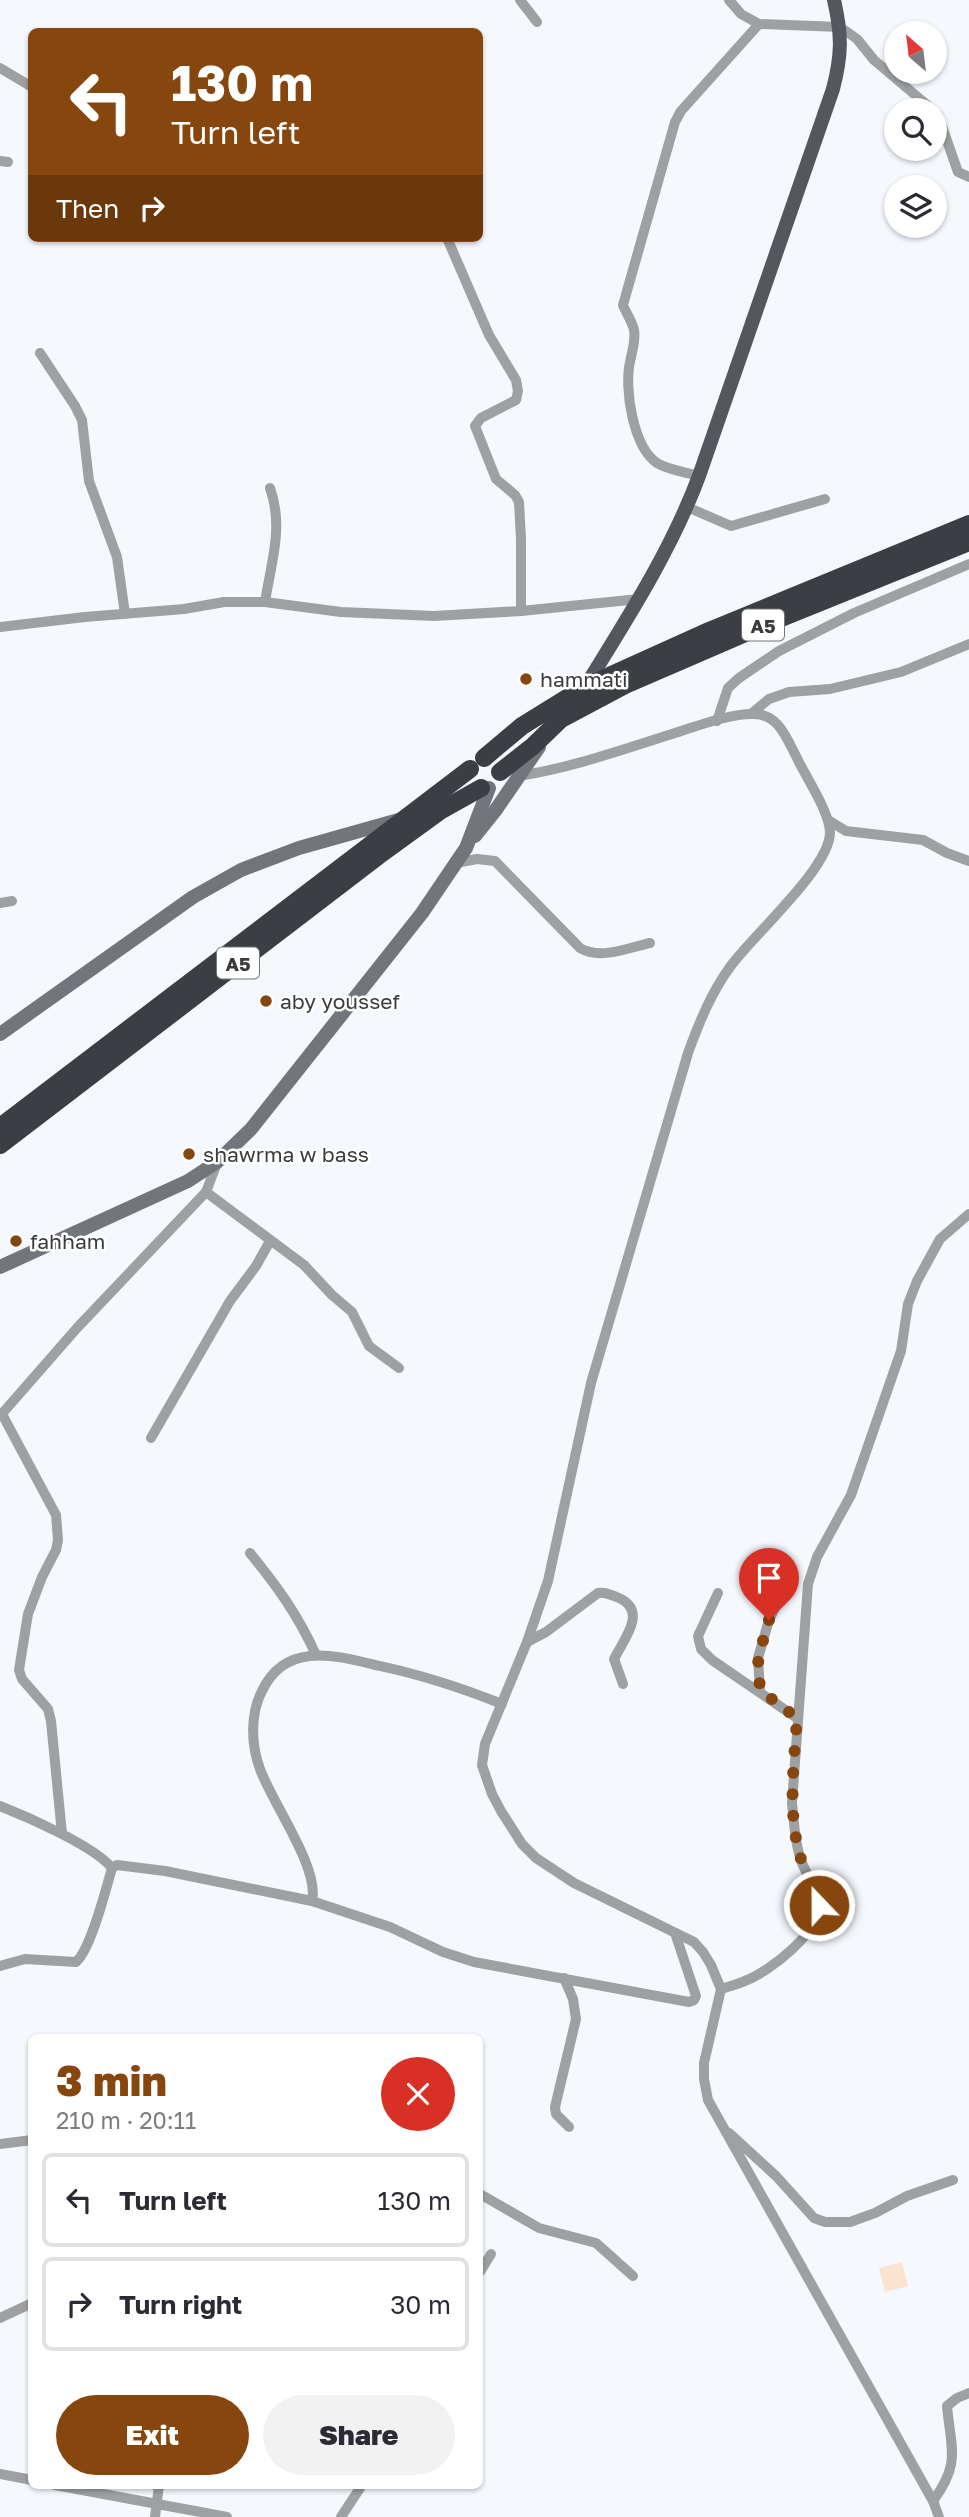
<!DOCTYPE html>
<html lang="en">
<head>
<meta charset="utf-8">
<style>
	:root { --surface:#fff; --page:#f2f2f3; --text:#2b2b33; --muted:#7c7c81; --line:#e1e1e2; --accent:#86460e }
	body { margin:0; font-family:"Golos Text",sans-serif; background:var(--page); color:var(--text); height:100vh; display:flex; flex-direction:column; font-size:26px; white-space:nowrap }
	* { box-sizing:border-box; margin:0 }
	p { font-size:23px; color:var(--muted) }
	.icon { flex:none; width:38px; height:38px; fill:none; stroke:currentColor; stroke-width:2; stroke-linecap:round; stroke-linejoin:round }
	.map { position:relative; flex:1; overflow:hidden }
	.side { position:absolute; left:28px; top:2034px; width:455px; height:455px; display:flex; flex-direction:column; background:var(--surface); border-radius:10px; box-shadow:0 2px 5px #0004 }
	.side>* { flex:none }
	.hud { position:absolute; left:28px; top:28px; width:455px; height:214px; border-radius:10px; box-shadow:0 2px 5px #0004; background:#86460e; color:#fff; overflow:hidden }
	.needle { width:46px; rotate:332deg }
	.buttons { position:absolute; left:884px; top:21px; display:grid; gap:14px }
	.buttons a { display:grid; place-items:center; width:63px; height:63px; border-radius:50%; background:var(--surface); box-shadow:0 2px 5px #0004; font-size:35px }
	.pin { position:absolute; display:grid; place-items:center; width:60px; height:60px; color:#fff; margin:-72px -30px; border-radius:50% 50% 50% 0; rotate:-45deg; box-shadow:0 0 7px #0007 }
	.pin .icon { rotate:45deg }
	.me { position:absolute; width:77px; margin:-38px; rotate:338deg; stroke-linejoin:round; filter:drop-shadow(0 0 5px #0008) }
	.turn { display:flex; align-items:center; gap:24px; height:147px; padding:0 28px; font-size:32px }
	.turn .icon { width:91px; height:91px; stroke-width:2.5 }
	.turn b { display:block; font-size:49px; line-height:60px }
	.then { display:flex; align-items:center; height:66px; padding:0 28px; background:#0003; gap:14px; font-size:26px }
	.round { display:grid; place-items:center; flex:none; width:74px; height:74px; border-radius:37px; background:var(--page) }
	.summary { display:flex; align-items:center; justify-content:space-between; height:119px; padding:0 28px }
	h1 { font-size:42px; font-weight:800; line-height:52px; color:var(--accent) }
	.cta { display:flex; gap:14px; margin-top:auto; padding:14px 28px }
	.cta a { flex:1; height:80px; border-radius:42px; background:var(--accent); color:#fff; font-size:28px; font-weight:800; line-height:80px; text-align:center }
	.cta a+a { background:var(--page); color:var(--text) }
	ul { padding:0; list-style:none }
	li { display:flex; align-items:center; gap:21px; height:94px; margin:0 14px 10px; padding:0 14px; border:4px solid var(--line); border-radius:10px }
	li div { flex:1 }
	li b { display:block; font-size:26px }
	li em { font-style:normal }
	.map>svg:first-child { display:block }
</style>
</head>
<body>
<div class="map">
<svg width="969" height="2517" viewBox="0 0 969 2517">
	<rect width="100%" height="100%" fill="#f5f9fe"/>
	<polygon fill="#fce2d0" points="902,2262 908,2286 885,2292 879,2268"/>
	<g fill="none" stroke-linecap="round" stroke-linejoin="round">
		<g stroke="#9ea0a2" stroke-width="10">
			<polyline points="520,0 537,22"/>
			<polyline points="729,0 741,14 759,24 840,27 857,39 874,60 933,110"/>
			<polyline points="0,68 32,87"/>
			<polyline points="934,112 938,115 958,172 969,177"/>
			<polyline points="0,161 8,162"/>
			<polyline points="447,238 489,335 516,380 518,391 516,400 481,418 475,426 496,479 515,495 519,502 521,539 521,611"/>
			<polyline points="40,353 75,406 82,420 89,481 117,557 125,614"/>
			<path d="M 699,476 C 686,472 668,470 657,463 C 633,447 624,388 630,362 C 632,351 636,341 634,330 C 632,321 626,313 623,305 L 675,122 L 681,111 L 759,24"/>
			<polyline points="687,507 731,526 825,499"/>
			<path d="M 265,602 C 271,563 284,527 270,488"/>
			<polyline points="0,627 85,617 184,609 224,602 265,602 341,612 434,616 521,611 639,599"/>
			<polyline points="752,713 769,699 789,692 830,689 901,672 969,644"/>
			<polyline points="717,721 728,688 739,678 779,651 854,613 969,564"/>
			<path d="M 518,776 C 571,768 621,750 672,734 C 695,727 730,713 754,714 C 778,714 786,737 796,756 C 805,776 830,812 830,833 C 829,869 753,935 730,967 C 711,993 699,1023 688,1053 L 591,1383 L 548,1581 L 527,1642 L 485,1744 L 482,1765 L 492,1794 L 501,1811 L 522,1844 L 536,1858 L 574,1883 L 694,1942 L 703,1952 L 711,1965 L 721,1989 L 704,2063 L 704,2079 L 708,2100 L 933,2501 L 939,2517"/>
			<polyline points="828,820 846,831 923,840 947,853 969,861"/>
			<path d="M 456,863 L 477,859 L 495,861 L 580,948 C 600,960 628,948 650,943"/>
			<polyline points="0,903 12,901"/>
			<polyline points="206,1192 304,1265 332,1295 352,1312 369,1346 399,1368"/>
			<polyline points="2,1414 56,1515 58,1540 56,1550 42,1577 28,1614 19,1670 22,1679 48,1709 51,1721 62,1834"/>
			<polyline points="0,1416 77,1328 206,1192 217,1163"/>
			<polyline points="151,1438 230,1301 256,1266 270,1241"/>
			<path d="M 250,1553 C 277,1586 298,1615 316,1655"/>
			<polyline points="718,1593 698,1636 701,1649 712,1660 797,1718"/>
			<path d="M 527,1642 L 546,1632 L 598,1593 C 605,1592 612,1595 619,1598 C 648,1611 624,1639 614,1659 L 623,1684"/>
			<polyline points="760,1690 758,1658 769,1620 788,1580"/>
			<path d="M 0,1806 C 28,1817 94,1846 112,1868"/>
			<polyline points="312,1901 390,1927 443,1952 474,1962 689,2002 694,2000 696,1996 675,1933"/>
			<path d="M 0,1966 L 25,1959 L 76,1962 C 91,1949 106,1889 112,1868 L 117,1865 L 165,1871 L 312,1901 C 320,1868 272,1803 260,1769 C 251,1745 250,1714 262,1691 C 286,1640 337,1656 380,1666 C 422,1675 462,1688 502,1704"/>
			<polyline points="564,1978 573,1999 576,2019 555,2107 556,2114 569,2127"/>
			<path d="M 721,1989 C 730,1986 739,1984 747,1980 C 770,1971 822,1931 819,1903 C 817,1889 807,1875 802,1863 C 795,1844 794,1823 792,1803 L 808,1584 L 817,1557 L 851,1495 L 901,1351 L 908,1304 L 917,1281 L 940,1239 L 969,1214"/>
			<polyline points="729,2133 776,2176 814,2218 825,2222 850,2222 875,2213 907,2196 953,2180"/>
			<polyline points="0,2144 32,2140"/>
			<polyline points="480,2194 539,2228 596,2243 633,2276"/>
			<polyline points="480,2272 491,2254"/>
			<polyline points="0,2318 32,2303"/>
			<polyline points="0,2474 32,2480"/>
			<polyline points="55,2485 227,2517"/>
			<path d="M 933,2501 C 961,2463 951,2449 947,2406 L 957,2398 L 969,2393"/>
			<polyline points="155,2517 159,2485"/>
			<polyline points="341,2517 362,2485"/>
		</g>
		<g stroke="#727579" stroke-width="14">
			<polyline points="475,836 495,811 539,747"/>
			<polyline points="0,1034 193,897 241,870 299,848 402,819"/>
			<polyline points="0,1267 188,1181 217,1162 251,1129 422,913 466,848 489,788"/>
		</g>
		<path stroke="#54585c" stroke-width="14" d="M 585,687 C 627,619 671,551 699,476 L 833,89 C 842,54 842,35 834,0"/>
		<g stroke="#3b3f44" stroke-width="18">
			<polyline points="484,758 522,726 585,687 709,631 969,524"/>
			<polyline points="500,772 533,746 561,719 625,685 764,625 969,542"/>
			<polyline points="0,1127 470,769"/>
			<polyline points="0,1145 378,856 440,811 481,788"/>
		</g>
	</g>
	<g fill="none" stroke-linecap="round" stroke-linejoin="round">
		<path stroke="#86460e" stroke-width="12" stroke-dasharray="0 21.6" d="M 769,1620 L 758,1658 L 760,1690 L 797,1718 C 794,1765 787,1814 801,1859 C 805,1875 815,1889 819,1905"/>
	</g>
	<g fill="#86460e" stroke="#fff" stroke-width="2.5">
		<circle cx="526" cy="679" r="7"/>
		<circle cx="266" cy="1001" r="7"/>
		<circle cx="189" cy="1154" r="7"/>
		<circle cx="16" cy="1241" r="7"/>
	</g>
	<g text-anchor="middle" dominant-baseline="central" stroke-width="5" stroke-linejoin="round" paint-order="stroke">
		<g fill="#fff" stroke="#747677" stroke-width="2">
			<rect x="742" y="609.5" width="42" height="31" rx="5"/>
			<rect x="217" y="947.5" width="42" height="31" rx="5"/>
		</g>
		<g font-size="19" font-weight="bold" fill="#393b3d">
			<text x="763" y="625">A5</text>
			<text x="238" y="963">A5</text>
		</g>
		<g font-size="21" fill="#393b3d" stroke="#fff" text-anchor="start">
			<text x="540" y="679">hammati</text>
			<text x="280" y="1001">aby youssef</text>
			<text x="203" y="1154">shawrma w bass</text>
			<text x="30" y="1241">fahham</text>
		</g>
	</g>
</svg>
<div class="buttons">
<a><svg class="needle" viewBox="-14 -14 28 28"><path d="M0-13l5 13h-10z" fill="#e53935"/><path d="M0 13l5-13h-10z" fill="#7c7c81"/></svg></a>
<a><svg class="icon" aria-label="search" viewBox="0 0 24 24"><circle cx="10" cy="10" r="6"/><path d="M15 15l6 6"/></svg></a>
<a><svg class="icon" aria-label="layers" viewBox="0 0 24 24"><path d="M12 4l9 5-9 5-9-5zM3 14l9 5 9-5"/></svg></a>
</div>
<div class="pin" style="left:769px;top:1620px;background:#d93025"><svg class="icon" aria-label="arrive" viewBox="0 0 24 24"><path d="M6 21V4h12l-3 4 3 4H6"/></svg></div>
<svg class="me" style="left:819px;top:1905px" viewBox="-20 -20 40 40"><circle r="17" fill="#86460e" stroke="#fff" stroke-width="3"/><path d="M0-11L8 9 0 5-8 9z" fill="#fff"/></svg>
<div class="hud">
<div class="turn"><svg class="icon" aria-label="left" viewBox="0 0 24 24"><path d="M17 20v-9H6M10 6l-5 5 5 5"/></svg><div><b>130 m</b>Turn left</div></div>
<div class="then">Then<svg class="icon" aria-label="right" viewBox="0 0 24 24"><path d="M7 20v-9h11M14 6l5 5-5 5"/></svg></div>
</div>
<section class="side">
<div class="summary"><div><h1>3 min</h1><p>210 m · 20:11</p></div><a class="round" style="background:#d93025;color:#fff"><svg class="icon" aria-label="close" viewBox="0 0 24 24"><path d="M6 6l12 12M18 6L6 18"/></svg></a></div>
<ul>
<li><svg class="icon" aria-label="left" viewBox="0 0 24 24"><path d="M17 20v-9H6M10 6l-5 5 5 5"/></svg><div><b>Turn left</b></div><em>130 m</em></li>
<li><svg class="icon" aria-label="right" viewBox="0 0 24 24"><path d="M7 20v-9h11M14 6l5 5-5 5"/></svg><div><b>Turn right</b></div><em>30 m</em></li>
</ul>
<div class="cta"><a>Exit</a><a>Share</a></div>
</section>
</div>
</body>
</html>
